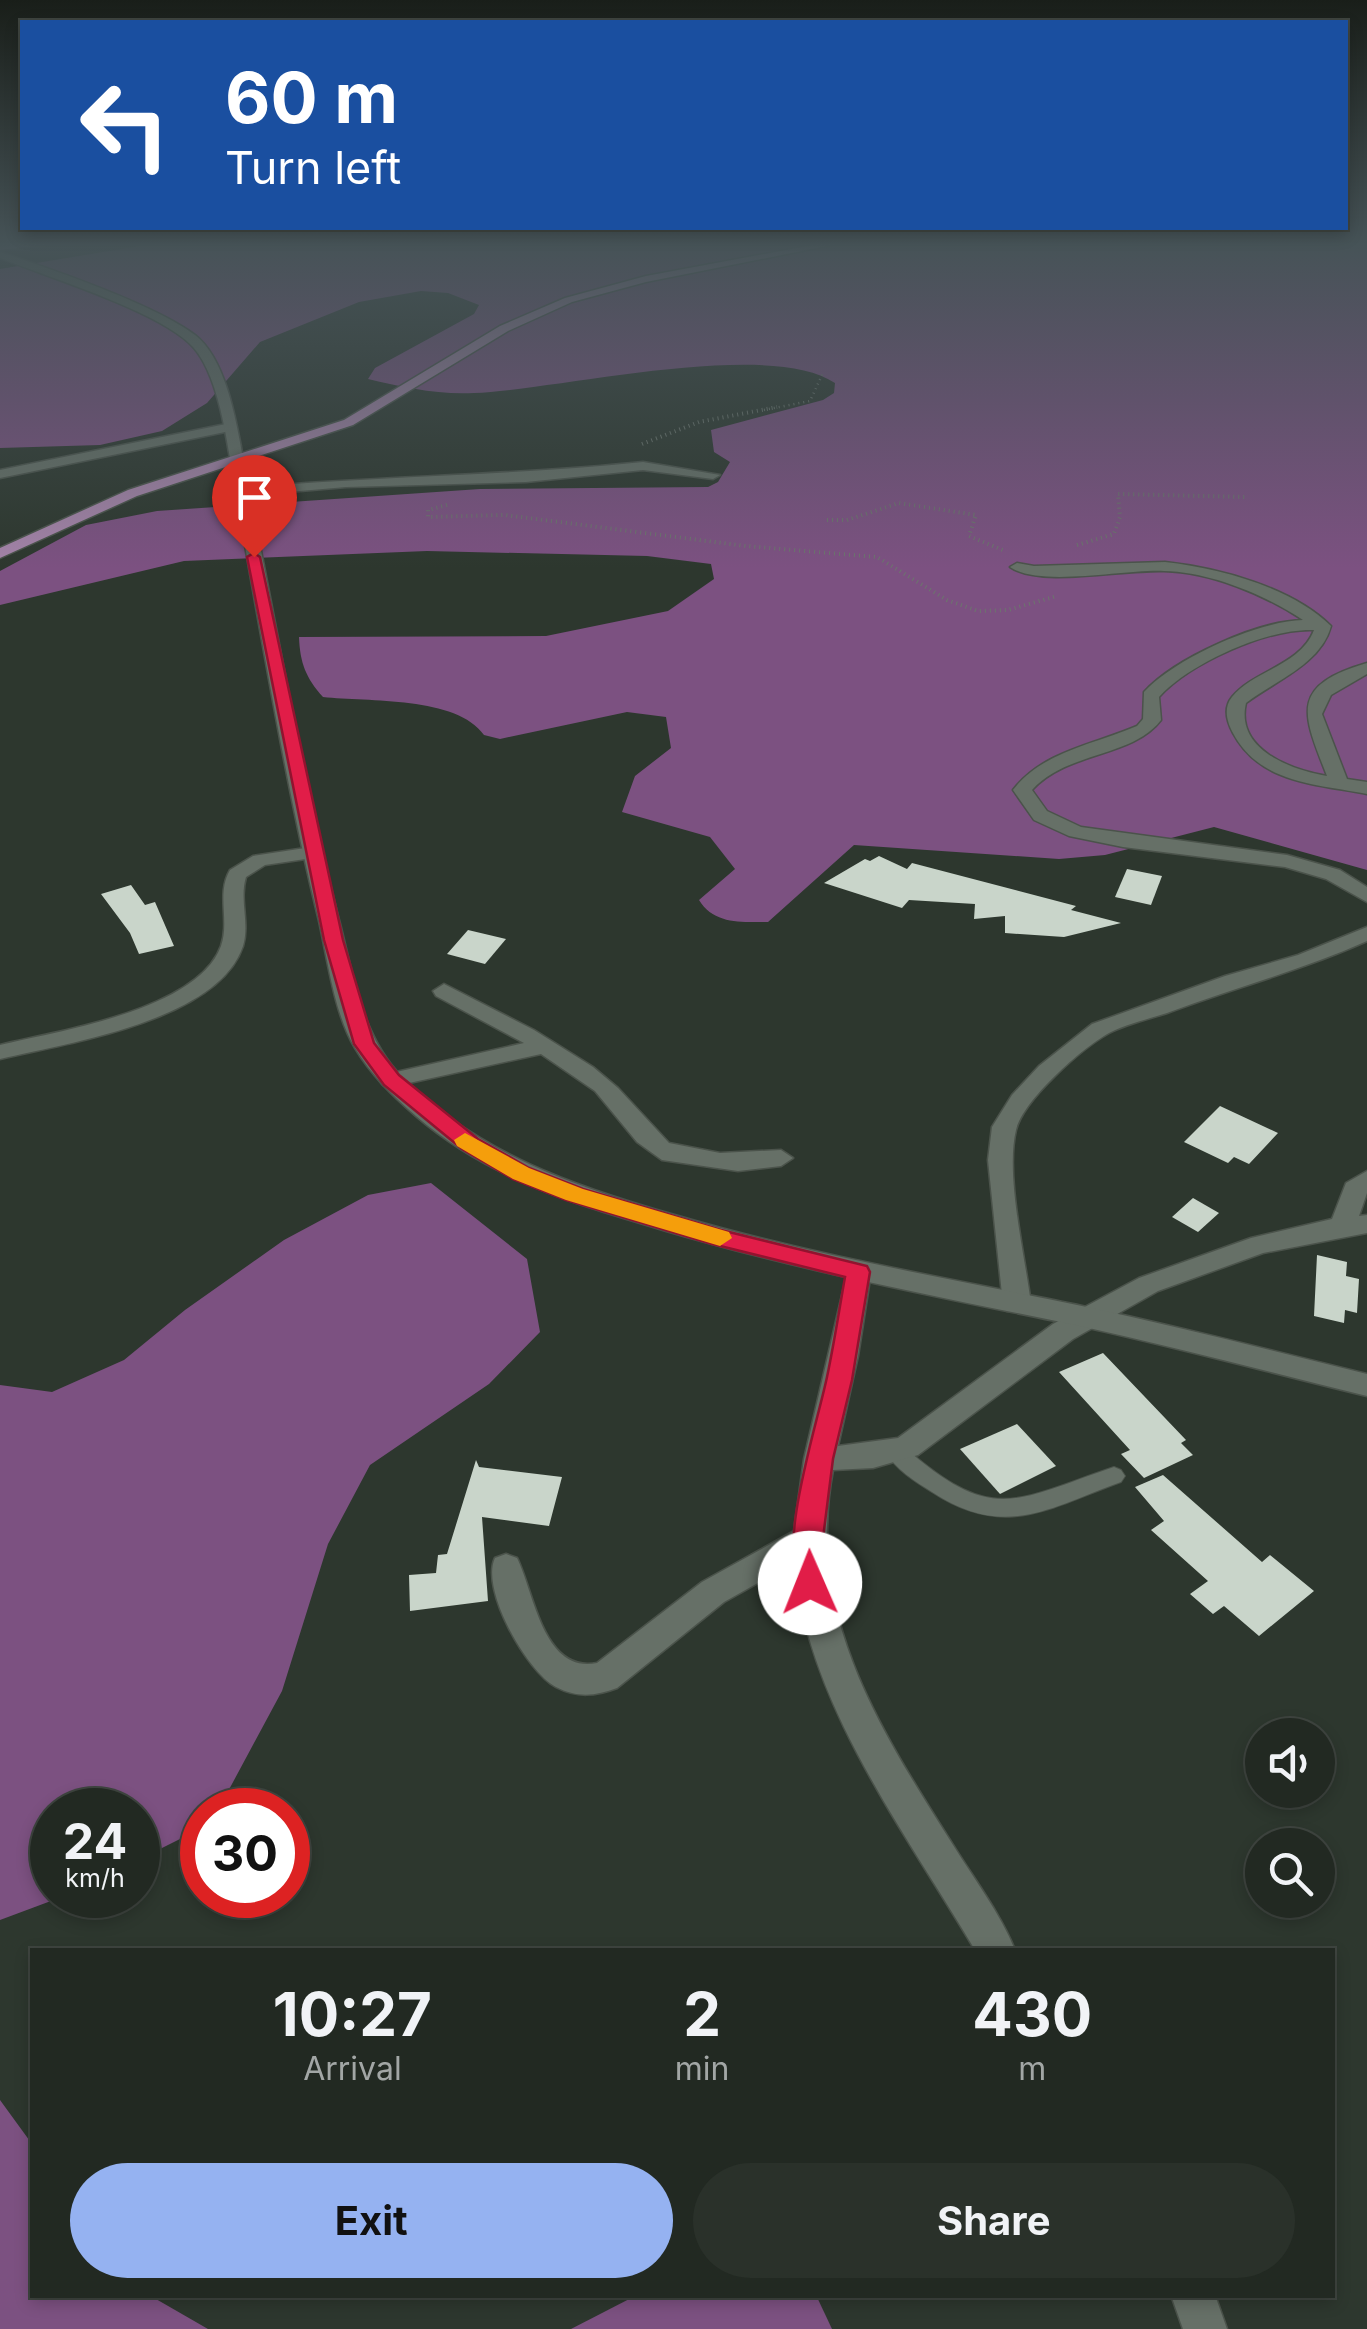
<!DOCTYPE html>
<html lang="en">
<head>
<meta charset="utf-8">
<style>
	:root { --surface:#222922; --page:#2a312a; --text:#f1f3f6; --muted:#a2a6a5; --line:#3f4540; --accent:#95b2f1 }
	body { margin:0; font-family:Inter,sans-serif; background:var(--page); color:var(--text); height:100vh; display:flex; flex-direction:column; font-size:38px; white-space:nowrap }
	* { box-sizing:border-box; margin:0 }
	p { font-size:32px; color:var(--muted) }
	.icon { flex:none; width:55px; height:55px; fill:none; stroke:currentColor; stroke-width:2; stroke-linecap:round; stroke-linejoin:round }
	.map { position:relative; flex:1; overflow:hidden }
	.side { position:absolute; left:30px; top:1948px; width:1305px; height:350px; display:flex; flex-direction:column; background:var(--surface); border-radius:0px; box-shadow:0 5px 15px #0003,0 0 0 2px var(--line) }
	.side>* { flex:none }
	.guide { position:absolute; left:20px; top:20px; width:1328px; height:210px; border-radius:0px; box-shadow:0 5px 15px #0003,0 0 0 2px var(--line); background:#1a4fa0; color:#fff; overflow:hidden }
	.buttons { position:absolute; left:1245px; top:1718px; display:grid; gap:20px }
	.buttons a { display:grid; place-items:center; width:90px; height:90px; border-radius:50%; background:var(--surface); box-shadow:0 5px 15px #0003,0 0 0 2px var(--line); font-size:50px }
	.speed { position:absolute; left:30px; top:1788px; display:flex; gap:20px; font-size:50px; font-weight:700; text-align:center }
	.speed>* { display:grid; place-content:center; width:130px; height:130px; border-radius:50%; background:var(--surface); box-shadow:0 5px 15px #0003,0 0 0 2px var(--line); line-height:1 }
	.speed small { font-size:25px; font-weight:400 }
	.speed .limit { border:15px solid #d22; background:#fff; color:#111 }
	.pin { position:absolute; display:grid; place-items:center; width:85px; height:85px; color:#fff; margin:-102px -42px; border-radius:50% 50% 50% 0; rotate:-45deg; box-shadow:0 0 10px #0007 }
	.pin .icon { rotate:45deg }
	.me { position:absolute; width:110px; margin:-55px; rotate:359deg; stroke-linejoin:round; filter:drop-shadow(0 0 8px #0008) }
	.turn { display:flex; align-items:center; gap:35px; height:210px; padding:0 40px; font-size:45px }
	.turn .icon { width:130px; height:130px; stroke-width:2.5 }
	.turn b { display:block; font-size:70px; line-height:85px }
	.eta { display:flex; justify-content:space-evenly; align-items:center; height:170px; text-align:center }
	.eta b { font-size:60px; font-weight:700; line-height:70px }
	.primary-button { display:flex; gap:20px; margin-top:auto; padding:20px 40px }
	.primary-button a { flex:1; height:115px; border-radius:60px; background:var(--accent); color:#111; font-size:40px; font-weight:700; line-height:115px; text-align:center }
	.primary-button a+a { background:var(--page); color:var(--text) }
	.map>svg:first-child { display:block }
</style>
</head>
<body>
<div class="map">
<svg width="1367" height="2329" viewBox="0 0 1367 2329">
	<rect width="100%" height="100%" fill="#2d372e"/>
	<g fill="#7c5181">
		<path d="M 164,242 L 1367,242 L 1367,870 L 1214,827 L 1105,855 L 1059,859 L 854,845 L 768,922 C 743,922 714,925 699,900 L 735,869 L 710,837 L 622,812 L 635,776 L 671,748 L 666,717 L 627,712 L 500,739 L 484,735 C 457,696 368,702 323,697 C 306,678 300,663 299,637 L 546,636 L 668,611 L 714,579 L 711,564 L 647,556 L 427,551 L 184,561 L 0,605 L 0,571 L 86,525 L 157,511 L 480,489 L 708,487 L 718,482 L 730,462 L 714,452 L 711,430 L 823,400 L 834,393 L 835,383 C 769,338 557,390 474,393 C 438,395 402,387 368,379 L 375,368 L 474,314 L 479,305 L 448,293 L 421,291 L 359,302 L 260,342 L 207,403 L 162,431 L 100,445 L 0,448 L 0,269 Z"/>
		<polygon points="431,1183 527,1259 540,1332 489,1384 370,1465 328,1544 282,1691 218,1810 202,1810 202,1828 138,1860 138,1810 52,1810 52,1895 67,1895 0,1920 0,1385 52,1392 124,1360 185,1310 284,1240 368,1195"/>
		<polygon points="0,2100 32,2144 32,2295 149,2295 208,2329 0,2329"/>
		<polygon points="637,2295 816,2295 832,2329 571,2329"/>
	</g>
	<g fill="#c9d5ca">
		<polygon points="879,856 907,869 912,863 1076,906 1071,910 1121,923 1064,937 1005,933 1005,916 974,919 975,904 909,900 902,908 824,883 865,859 870,861"/>
		<polygon points="1127,869 1162,876 1151,905 1115,897"/>
		<polygon points="131,885 145,905 155,902 174,946 139,954 130,933 101,894"/>
		<polygon points="468,930 506,939 485,964 447,954"/>
		<polygon points="1220,1106 1278,1133 1249,1164 1234,1157 1228,1163 1184,1142"/>
		<polygon points="1193,1198 1219,1213 1198,1232 1172,1217"/>
		<polygon points="1317,1255 1347,1262 1346,1276 1359,1279 1357,1313 1345,1310 1344,1323 1314,1316"/>
		<polygon points="1103,1353 1186,1440 1181,1443 1193,1455 1144,1478 1121,1454 1130,1450 1059,1372"/>
		<polygon points="1017,1424 1056,1466 1000,1494 960,1449"/>
		<polygon points="476,1460 479,1467 562,1477 549,1526 482,1517 488,1601 410,1611 409,1575 436,1573 438,1555 447,1554"/>
		<polygon points="1163,1475 1262,1562 1270,1555 1314,1591 1259,1636 1224,1606 1213,1614 1190,1594 1208,1581 1151,1530 1164,1521 1135,1487"/>
	</g>
	<g fill="none" stroke-linecap="round" stroke-linejoin="round">
		<defs>
			<path id="lane" d="M 896,1444 L 903,1446 C 993,1525 1013,1501 1114,1467 L 1121,1470 L 1125,1476 L 1121,1482 C 1049,1508 1005,1540 932,1492 C 916,1482 895,1469 886,1452 L 889,1446 Z"/>
			<g id="street">
				<polygon points="226,424 232,428 230,431 0,478 0,470"/>
				<path d="M 643,462 L 720,475 L 713,479 L 643,470 L 526,482 L 346,487 L 242,496 L 235,492 L 242,488 C 376,476 509,476 643,462 Z"/>
				<path d="M 1165,562 C 1219,568 1291,587 1331,626 C 1321,664 1275,681 1246,703 C 1235,750 1292,770 1327,776 C 1303,714 1288,686 1367,663 L 1367,674 L 1331,695 L 1322,714 L 1347,779 L 1367,782 L 1367,794 C 1317,784 1260,784 1233,733 C 1227,722 1223,708 1232,697 C 1254,670 1300,666 1314,630 C 1268,628 1190,663 1159,697 L 1161,720 C 1132,758 1067,751 1032,790 L 1047,811 L 1081,827 L 1287,855 L 1340,870 L 1367,887 L 1367,902 L 1326,879 L 1285,867 L 1123,847 L 1069,836 L 1034,820 L 1013,790 C 1043,751 1093,745 1137,726 L 1143,719 L 1144,692 C 1175,658 1258,621 1303,620 C 1265,595 1211,572 1164,571 C 1125,569 1040,588 1010,567 L 1017,563 L 1034,566 Z"/>
				<path d="M 312,847 L 319,849 L 319,857 L 265,865 L 246,877 C 239,900 250,923 243,946 C 218,1021 67,1043 0,1059 L 0,1045 C 58,1031 198,1010 221,946 C 230,920 216,894 230,870 L 253,856 Z"/>
				<path d="M 1367,927 L 1367,941 C 1302,970 1234,988 1167,1013 C 1148,1019 1127,1024 1109,1033 C 1082,1048 1023,1100 1016,1130 C 1005,1175 1025,1256 1031,1304 L 1027,1311 L 1007,1311 L 1003,1304 L 988,1160 L 992,1127 L 1012,1095 L 1039,1066 L 1092,1024 L 1225,976 L 1298,955 Z"/>
				<polygon points="444,984 534,1030 593,1067 618,1088 669,1143 720,1153 781,1150 793,1158 781,1166 738,1171 662,1160 637,1142 595,1091 541,1054 391,1087 383,1085 379,1080 383,1075 524,1043 436,996 433,991"/>
				<path d="M 1367,1171 L 1367,1193 L 1359,1216 L 1367,1215 L 1367,1233 L 1263,1253 L 1158,1291 L 1073,1339 L 918,1455 L 873,1468 L 833,1470 C 805,1614 879,1728 953,1845 C 974,1879 1000,1913 1015,1950 L 975,1950 C 906,1833 805,1700 795,1562 L 724,1602 L 617,1688 C 596,1696 577,1698 556,1687 C 527,1672 480,1589 495,1558 L 506,1554 L 517,1558 C 534,1592 543,1674 597,1663 L 702,1582 L 794,1531 L 804,1459 L 849,1265 L 867,1265 L 871,1272 L 858,1356 L 838,1446 L 898,1438 L 1053,1324 L 1139,1278 L 1251,1238 L 1332,1219 L 1346,1183 Z"/>
				<polygon points="1171,2295 1215,2295 1227,2329 1183,2329"/>
			</g>
			<path id="secondary" d="M 0,252 C 51,269 154,304 195,335 C 231,363 239,441 248,484 C 277,630 302,776 339,920 C 353,973 361,1036 402,1077 C 478,1154 576,1187 678,1216 C 811,1255 947,1278 1082,1306 C 1177,1326 1272,1351 1367,1374 L 1367,1396 C 1272,1373 1176,1347 1080,1326 C 940,1297 801,1271 663,1230 C 575,1204 488,1178 416,1116 C 393,1096 371,1075 355,1048 C 334,1013 328,961 319,921 C 285,783 263,642 237,502 C 229,458 222,379 193,347 C 162,312 47,277 0,258 Z"/>
			<g id="primary">
				<polygon points="49,242 44,245 0,250 0,244"/>
				<polygon points="829,242 847,242 646,282 572,302 508,331 353,425 137,496 0,558 0,548 128,490 344,420 500,326 565,298 646,276"/>
			</g>
		</defs>
		<use href="#lane" stroke="#4b534b" stroke-width="2"/>
		<use href="#street" stroke="#4b534b" stroke-width="3"/>
		<use href="#secondary" stroke="#4b534b" stroke-width="3"/>
		<use href="#primary" stroke="#4b534b" stroke-width="3"/>
		<polyline stroke="#6c756d" stroke-width="2.5" stroke-dasharray="1 4" stroke-linecap="butt" points="764,410 810,401 823,373"/>
		<g stroke="#6c756d" stroke-width="4" stroke-dasharray="1 4" stroke-linecap="butt">
			<polyline points="642,444 699,422 777,407"/>
			<polyline points="447,505 428,510 428,517 505,515 746,546 877,557 947,600 978,611 1008,610 1057,596"/>
			<polyline points="827,520 847,520 899,503 976,515 969,536 1005,551"/>
			<polyline points="1077,545 1114,534 1120,517 1118,494 1247,497"/>
		</g>
		<use href="#lane" fill="#667067" fill-rule="evenodd"/>
		<use href="#street" fill="#667067" fill-rule="evenodd"/>
		<use href="#secondary" fill="#667067" fill-rule="evenodd"/>
		<use href="#primary" fill="#a483a8" fill-rule="evenodd"/>
	</g>
	<linearGradient id="sky" x2="0" y2="1"><stop stop-color="#191e19"/><stop offset="0.43" stop-color="#465357"/><stop offset="1" stop-color="#465357" stop-opacity="0"/></linearGradient>
	<rect width="1367" height="568" fill="url(#sky)"/>
	<path fill="#e11d48" stroke="#92132f" stroke-width="2.5" d="M 254,553 L 260,557 L 343,940 L 374,1043 L 399,1075 L 478,1139 L 529,1168 L 583,1189 L 721,1230 L 867,1266 L 870,1272 L 852,1380 L 833,1459 L 823,1538 L 825,1583 L 821,1592 L 810,1596 L 800,1592 C 777,1545 816,1429 827,1377 C 834,1344 839,1311 845,1277 L 712,1244 L 566,1200 L 513,1179 L 462,1149 L 384,1085 L 354,1044 L 324,940 L 247,557 Z"/>
	<polygon fill="#f59e0b" points="465,1133 529,1168 583,1189 729,1232 732,1238 720,1246 566,1200 513,1179 457,1146 454,1140"/>
</svg>
<div class="buttons">
<a><svg class="icon" aria-label="sound" viewBox="0 0 24 24"><path d="M4 9h4l5-4v14l-5-4H4zM17 9q2 3 0 6"/></svg></a>
<a><svg class="icon" aria-label="search" viewBox="0 0 24 24"><circle cx="10" cy="10" r="6"/><path d="M15 15l6 6"/></svg></a>
</div>
<div class="speed"><div>24<small>km/h</small></div><div class="limit">30</div></div>
<div class="pin" style="left:254px;top:557px;background:#d93025"><svg class="icon" aria-label="arrive" viewBox="0 0 24 24"><path d="M6 21V4h12l-3 4 3 4H6"/></svg></div>
<svg class="me" style="left:810px;top:1583px" viewBox="-20 -20 40 40"><circle r="19" fill="#fff"/><path d="M0-13L10 11 0 6-10 11z" fill="#e11d48"/></svg>
<div class="guide">
<div class="turn"><svg class="icon" aria-label="left" viewBox="0 0 24 24"><path d="M17 20v-9H6M10 6l-5 5 5 5"/></svg><div><b>60 m</b>Turn left</div></div>
</div>
<section class="side">
<div class="eta">
<div><b>10:27</b><p>Arrival</p></div>
<div><b>2</b><p>min</p></div>
<div><b>430</b><p>m</p></div>
</div>
<div class="primary-button"><a>Exit</a><a>Share</a></div>
</section>
</div>
</body>
</html>
